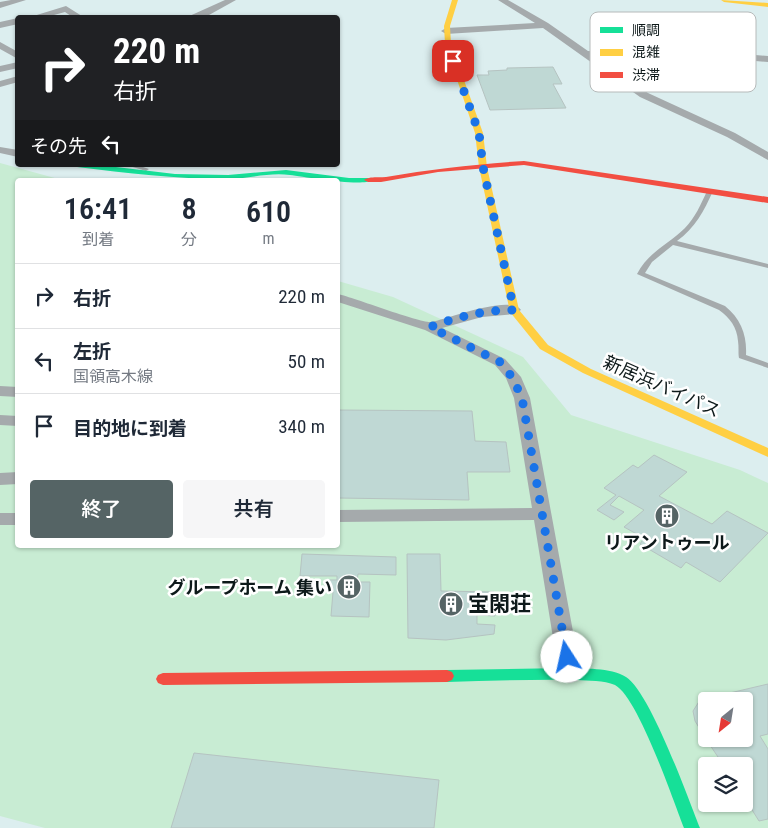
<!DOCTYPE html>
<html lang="ja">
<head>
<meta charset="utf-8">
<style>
	:root { --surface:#fff; --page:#f6f6f7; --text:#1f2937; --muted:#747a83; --line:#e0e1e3; --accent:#556465 }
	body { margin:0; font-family:"Roboto Condensed","Noto Sans JP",sans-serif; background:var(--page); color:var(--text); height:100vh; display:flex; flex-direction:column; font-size:19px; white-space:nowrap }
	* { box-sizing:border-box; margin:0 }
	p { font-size:16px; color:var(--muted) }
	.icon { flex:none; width:28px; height:28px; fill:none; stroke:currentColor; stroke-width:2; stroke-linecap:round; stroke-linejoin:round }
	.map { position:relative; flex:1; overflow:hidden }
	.side { position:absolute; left:15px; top:178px; width:325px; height:370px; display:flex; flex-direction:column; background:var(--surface); border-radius:5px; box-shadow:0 1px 4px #0004 }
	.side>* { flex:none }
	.banner { position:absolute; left:15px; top:15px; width:325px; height:152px; border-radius:5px; box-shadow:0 1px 4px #0004; background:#202124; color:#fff; overflow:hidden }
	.needle { width:32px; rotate:210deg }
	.tools { position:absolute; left:698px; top:692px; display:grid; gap:10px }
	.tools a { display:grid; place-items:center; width:55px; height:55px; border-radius:5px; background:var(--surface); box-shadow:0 1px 4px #0004; font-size:25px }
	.pin { position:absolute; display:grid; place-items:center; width:42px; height:42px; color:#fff; margin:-21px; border-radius:10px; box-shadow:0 2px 8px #0006 }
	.me { position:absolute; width:55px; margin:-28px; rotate:350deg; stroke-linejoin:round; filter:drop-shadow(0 0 4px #0008) }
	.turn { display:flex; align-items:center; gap:18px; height:105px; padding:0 15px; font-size:22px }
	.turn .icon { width:65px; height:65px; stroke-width:2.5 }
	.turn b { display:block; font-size:35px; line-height:42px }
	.then { display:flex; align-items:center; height:48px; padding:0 15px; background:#0003; gap:10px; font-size:19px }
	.eta { display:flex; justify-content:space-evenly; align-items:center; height:85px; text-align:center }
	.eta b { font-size:30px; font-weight:600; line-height:35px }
	.button { display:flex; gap:10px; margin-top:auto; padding:10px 15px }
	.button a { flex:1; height:58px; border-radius:5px; background:var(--accent); color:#fff; font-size:20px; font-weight:600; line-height:58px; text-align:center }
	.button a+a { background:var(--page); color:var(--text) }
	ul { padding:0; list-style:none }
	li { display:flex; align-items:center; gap:15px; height:65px; padding:0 15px; border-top:1px solid var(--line) }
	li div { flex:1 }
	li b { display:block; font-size:19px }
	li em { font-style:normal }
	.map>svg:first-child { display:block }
</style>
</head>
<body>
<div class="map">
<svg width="768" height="828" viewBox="0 0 768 828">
	<rect width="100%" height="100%" fill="#dceeef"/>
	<path fill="#c8ecd3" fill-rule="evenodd" d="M 0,163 L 62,180 L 18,180 L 18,545 L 338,545 L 338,281 L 393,297 L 523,357 L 571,415 L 740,470 L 768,483 L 768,828 L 45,828 L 0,816 ZM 706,701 L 744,701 L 744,739 L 706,739 ZM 706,766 L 744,766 L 744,804 L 706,804 Z"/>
	<g fill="#bfd8d4" stroke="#b5c3c1">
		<polygon points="553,67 562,84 553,84 566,108 490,110 477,75 489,75 488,71 507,70 507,68"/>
		<polygon points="338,410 472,411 475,441 506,442 510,472 467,472 469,500 338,498"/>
		<polygon points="654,455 687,472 659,496 712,524 727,511 768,533 720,582 686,562 681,568 640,544 644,538 624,527 644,510 619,496 610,505 624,512 614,520 597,510 616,495 604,488 633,465 638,468"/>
		<polygon points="302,554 396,557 396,575 358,574 357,582 370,582 369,617 331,616 333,592 327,592 328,580 337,580 337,576 300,576"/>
		<polygon points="407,554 440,554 441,591 494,592 495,616 477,615 477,624 495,625 494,634 446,640 408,638"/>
		<polygon points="768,684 768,734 760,736 768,749 768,819 759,821 744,797 744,766 724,766 706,739 744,739 744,701 706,701 706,739 695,721 693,711 700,700"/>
		<polygon points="194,753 439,780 434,828 171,828"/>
	</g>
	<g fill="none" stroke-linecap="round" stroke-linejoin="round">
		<g fill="#a5aaac" fill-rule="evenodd">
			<polygon points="126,165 137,165 149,169 146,171"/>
			<path d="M 710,189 L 713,191 C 704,211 695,228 677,241 L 768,264 L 768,268 L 673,245 L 652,262 L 645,273 L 725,306 C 741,319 747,335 746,355 L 768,363 L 768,368 L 739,358 C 738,353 739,347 738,341 C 737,327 730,318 719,310 L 637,274 C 649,251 668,245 685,228 C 695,218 701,204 707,191 Z"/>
		</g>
		<g fill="#a5aaac" fill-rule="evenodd">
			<polygon points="11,0 26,0 0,8 0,2"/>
			<polygon points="225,0 236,0 209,15 185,18"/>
			<polygon points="498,0 508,0 548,23 588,51 654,55 658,48 661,47 768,56 768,62 664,53 660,60 657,61 597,58 648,93 735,133 768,152 768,160 727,137 640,97 543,28 446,34 441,31 446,28 535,23"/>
			<polygon points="66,6 85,18 74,18 65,12 43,18 27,18"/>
			<polygon points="18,18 18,24 0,28 0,22"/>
			<polygon points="0,42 18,52 18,59 0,49"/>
			<polygon points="18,62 18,68 0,72 0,66"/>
			<polygon points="18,76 18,82 0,87 0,81"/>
			<polygon points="0,147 18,150 18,157 0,153"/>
			<path d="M 338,294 C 355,298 420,323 431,322 C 448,319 510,294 521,310 L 514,314 L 482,317 L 442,328 L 505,359 L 521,377 L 530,398 L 581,675 L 577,681 L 570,683 L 563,681 L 559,675 L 534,520 L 338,522 L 338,510 L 532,508 L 514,398 L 506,378 L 495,365 L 425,330 L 338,302 Z"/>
			<polygon points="0,386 18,387 18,397 0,396"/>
			<polygon points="0,415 18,416 18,426 0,425"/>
			<polygon points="18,472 18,484 0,485 0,473"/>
			<rect x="0" y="513" width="18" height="12"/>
		</g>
		<g fill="#16e098" fill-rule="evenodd">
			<path d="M 73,165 L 99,165 L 175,174 L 228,175 L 286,170 L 349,178 L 368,178 L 372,180 C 363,187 306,177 290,175 C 269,172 247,179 226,179 C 176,179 127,173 77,167 Z"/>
			<path d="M 566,668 C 584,669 610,667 626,677 C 650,692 688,798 700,828 L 684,828 C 673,800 638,697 615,685 C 604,680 588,681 577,680 C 534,679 490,681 447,682 L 442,680 L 440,676 L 442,672 L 447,670 Z"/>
		</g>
		<g fill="#ffcf43" fill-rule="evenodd">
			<polygon points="452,0 458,0 450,26 451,44 483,133 487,167 519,310 548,345 591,369 768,448 768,457 583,373 540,349 510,312 479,167 475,133 445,44 444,26"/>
			<polygon points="721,0 768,3 768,7 724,2"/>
		</g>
		<g fill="#f24e42" fill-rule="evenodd">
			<path d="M 524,161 L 768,197 L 768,203 L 524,165 L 438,172 L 381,182 L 368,182 L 364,180 C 370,176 379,178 386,177 C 432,169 477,164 524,161 Z"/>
			<polygon points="447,670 452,672 454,676 452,680 447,682 163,685 158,683 156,679 158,675 163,673"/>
		</g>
	</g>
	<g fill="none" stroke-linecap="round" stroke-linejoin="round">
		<path stroke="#1a73e8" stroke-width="9" stroke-dasharray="0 16.2" d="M 453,61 L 479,133 L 483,167 L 514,310 C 484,310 457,317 430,327 L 500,362 L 512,377 L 522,398 L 567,657"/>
	</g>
	<defs>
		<symbol id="building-disc" viewBox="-11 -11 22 22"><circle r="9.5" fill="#556465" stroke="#fff"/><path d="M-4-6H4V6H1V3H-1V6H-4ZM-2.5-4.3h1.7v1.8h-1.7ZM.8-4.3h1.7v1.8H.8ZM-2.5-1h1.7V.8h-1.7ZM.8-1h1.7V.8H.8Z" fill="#fff"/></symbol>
	</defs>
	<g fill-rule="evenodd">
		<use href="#building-disc" x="653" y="502" width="28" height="28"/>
		<use href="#building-disc" x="335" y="573" width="28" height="28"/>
		<use href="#building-disc" x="437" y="590" width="28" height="28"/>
	</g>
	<g text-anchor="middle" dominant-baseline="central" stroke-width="5" stroke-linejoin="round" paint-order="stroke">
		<g font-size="18" fill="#0d191a" stroke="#fff">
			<text transform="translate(662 386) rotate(24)">新居浜バイパス</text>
		</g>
		<g font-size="18" font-weight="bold" fill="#0d191a" stroke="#fff">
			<text x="667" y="542">リアントゥール</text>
			<text x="332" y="587" text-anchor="end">グループホーム 集い</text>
		</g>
		<g font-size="21" font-weight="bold" fill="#0d191a" stroke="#fff" text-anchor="start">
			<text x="468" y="604">宝閑荘</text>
		</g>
	</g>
	<rect x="590" y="12" width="166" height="80" rx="8" fill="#fff" stroke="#b6baba" stroke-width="1"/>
	<rect x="600" y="27" width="23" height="6" fill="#16e098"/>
	<rect x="600" y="49" width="23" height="7" fill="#ffcf43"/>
	<rect x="600" y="72" width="23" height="6" fill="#f24e42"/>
	<g font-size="14" fill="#0d191a">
		<text x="632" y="35">順調</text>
		<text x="632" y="57">混雑</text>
		<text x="632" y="80">渋滞</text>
	</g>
</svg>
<div class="tools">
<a><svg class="needle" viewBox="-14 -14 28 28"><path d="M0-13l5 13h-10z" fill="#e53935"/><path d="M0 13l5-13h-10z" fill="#747a83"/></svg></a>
<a><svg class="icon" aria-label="layers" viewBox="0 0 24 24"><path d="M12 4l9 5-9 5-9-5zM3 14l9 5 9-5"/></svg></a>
</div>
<div class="pin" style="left:453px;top:61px;background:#d93025"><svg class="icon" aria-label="arrive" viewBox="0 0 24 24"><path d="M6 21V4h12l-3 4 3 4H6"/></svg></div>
<svg class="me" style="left:567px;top:657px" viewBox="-20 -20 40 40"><circle r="19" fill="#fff"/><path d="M0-13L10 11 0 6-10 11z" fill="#1a73e8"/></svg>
<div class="banner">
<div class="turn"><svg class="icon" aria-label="right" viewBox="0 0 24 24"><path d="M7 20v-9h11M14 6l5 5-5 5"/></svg><div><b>220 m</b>右折</div></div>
<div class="then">その先<svg class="icon" aria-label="left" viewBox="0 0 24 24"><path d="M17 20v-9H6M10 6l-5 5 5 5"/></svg></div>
</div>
<section class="side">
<div class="eta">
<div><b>16:41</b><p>到着</p></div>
<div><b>8</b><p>分</p></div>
<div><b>610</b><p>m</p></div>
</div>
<ul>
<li><svg class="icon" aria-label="right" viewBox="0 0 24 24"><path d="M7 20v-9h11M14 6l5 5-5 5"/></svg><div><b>右折</b></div><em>220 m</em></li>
<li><svg class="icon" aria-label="left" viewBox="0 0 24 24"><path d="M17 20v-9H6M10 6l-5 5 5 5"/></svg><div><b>左折</b><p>国領高木線</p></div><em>50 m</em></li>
<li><svg class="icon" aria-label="arrive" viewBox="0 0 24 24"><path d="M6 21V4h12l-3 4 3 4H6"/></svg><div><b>目的地に到着</b></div><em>340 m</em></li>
</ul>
<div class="button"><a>終了</a><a>共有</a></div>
</section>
</div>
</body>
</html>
